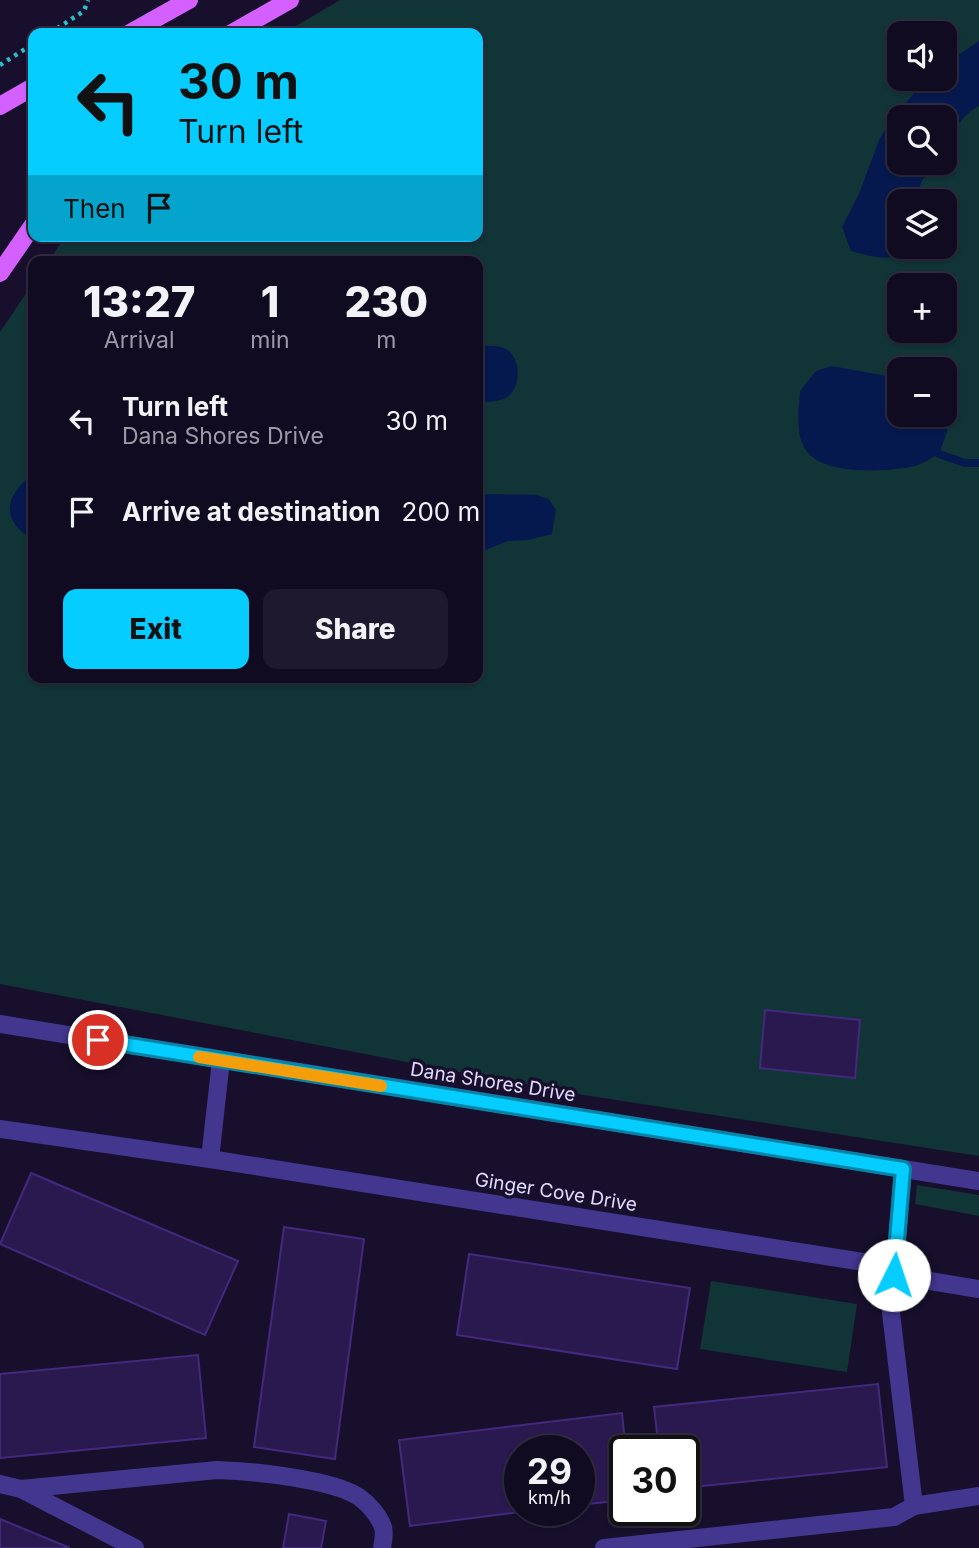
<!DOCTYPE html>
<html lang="en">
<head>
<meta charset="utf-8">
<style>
	:root { --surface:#110b21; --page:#1e192e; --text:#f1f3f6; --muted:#9c9ba5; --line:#302b3f; --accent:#06cdff }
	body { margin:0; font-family:Inter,sans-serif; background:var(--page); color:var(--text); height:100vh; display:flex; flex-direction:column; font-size:26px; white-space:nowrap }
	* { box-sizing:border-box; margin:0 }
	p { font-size:23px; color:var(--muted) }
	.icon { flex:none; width:38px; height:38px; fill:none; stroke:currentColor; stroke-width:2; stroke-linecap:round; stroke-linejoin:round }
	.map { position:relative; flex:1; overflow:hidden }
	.sheet { position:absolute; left:28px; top:256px; width:455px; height:427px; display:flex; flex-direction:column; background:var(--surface); border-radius:14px; box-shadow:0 2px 5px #0004,0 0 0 2px var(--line) }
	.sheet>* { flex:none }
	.top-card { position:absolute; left:28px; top:28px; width:455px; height:214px; border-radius:14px; box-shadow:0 2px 5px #0004,0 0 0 2px var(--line); background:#06cdff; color:#111; overflow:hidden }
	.fabs { position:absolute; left:887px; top:21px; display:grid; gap:14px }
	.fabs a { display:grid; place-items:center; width:70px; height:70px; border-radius:14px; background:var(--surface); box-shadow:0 2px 5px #0004,0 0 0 2px var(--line); font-size:35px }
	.speed { position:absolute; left:504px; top:1435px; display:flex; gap:14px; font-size:35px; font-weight:700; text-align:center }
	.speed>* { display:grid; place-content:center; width:91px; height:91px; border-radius:50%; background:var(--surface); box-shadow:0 2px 5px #0004,0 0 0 2px var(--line); line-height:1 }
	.speed small { font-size:18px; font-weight:400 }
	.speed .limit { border:4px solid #111; border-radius:10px; background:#fff; color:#111 }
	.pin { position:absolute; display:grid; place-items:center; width:60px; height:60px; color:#fff; margin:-30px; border:4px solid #fff; border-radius:50%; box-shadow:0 2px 7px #0007 }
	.me { position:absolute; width:77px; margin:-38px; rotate:4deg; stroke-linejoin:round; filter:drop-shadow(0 0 5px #0008) }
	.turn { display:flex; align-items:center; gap:24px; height:147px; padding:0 35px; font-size:32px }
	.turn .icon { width:91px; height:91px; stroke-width:2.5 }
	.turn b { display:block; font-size:49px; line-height:60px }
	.then { display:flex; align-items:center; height:66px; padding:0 35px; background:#0003; gap:14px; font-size:26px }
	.eta { display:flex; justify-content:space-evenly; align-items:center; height:119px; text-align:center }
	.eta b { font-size:42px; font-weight:800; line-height:49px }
	.button { display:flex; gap:14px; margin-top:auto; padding:14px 35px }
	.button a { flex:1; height:80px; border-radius:14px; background:var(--accent); color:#111; font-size:28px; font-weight:800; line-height:80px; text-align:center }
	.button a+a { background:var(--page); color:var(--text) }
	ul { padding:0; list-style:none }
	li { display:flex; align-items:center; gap:21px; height:91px; padding:0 35px }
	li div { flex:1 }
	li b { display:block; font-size:26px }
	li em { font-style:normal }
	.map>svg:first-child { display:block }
</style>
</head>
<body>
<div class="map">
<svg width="979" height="1548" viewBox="0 0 979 1548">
	<rect width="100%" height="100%" fill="#170f2c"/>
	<g fill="#113437" fill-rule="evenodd">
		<path d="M 340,0 L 979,0 L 979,1156 L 564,1092 L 0,984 L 0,332 L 33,283 L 33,677 L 478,677 L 478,261 L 49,261 L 65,236 L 478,236 L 478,33 L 284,33 ZM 900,33 L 945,33 L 945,79 L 900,79 ZM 900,117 L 945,117 L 945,163 L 900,163 ZM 900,201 L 945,201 L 945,247 L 900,247 ZM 900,285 L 945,285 L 945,331 L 900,331 ZM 900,369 L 945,369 L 945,415 L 900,415 Z"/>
		<polygon points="917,1185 979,1195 979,1216 915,1204"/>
		<polygon points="711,1281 857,1304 847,1372 700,1349"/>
	</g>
	<g fill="#06194e">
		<path d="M 979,41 L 979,106 C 965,113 955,126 951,141 C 949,147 949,151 945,156 L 945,117 L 900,117 L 900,163 L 938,163 C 925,175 917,183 918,201 L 900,201 L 900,247 L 908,247 C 893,265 871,256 851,251 L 842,227 L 859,194 L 879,140 L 894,116 L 927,79 L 945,79 L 945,64 Z"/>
		<path d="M 478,346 C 485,346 494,345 501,347 C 522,353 523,387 506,398 C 498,402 486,402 478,402 Z"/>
		<path d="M 831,366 L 899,378 L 900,415 L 945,415 L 945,400 L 947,432 L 939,454 C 931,458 923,464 915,466 C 887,472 816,477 803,445 C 796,431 799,407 800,391 L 816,371 Z"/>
		<path d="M 33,474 L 33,540 C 0,520 4,496 33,474 Z"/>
		<polygon points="493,494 536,495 549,499 556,510 552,534 528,540 508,541 478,553 478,495"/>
	</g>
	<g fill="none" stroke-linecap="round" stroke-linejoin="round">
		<polyline stroke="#06194e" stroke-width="8" points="939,454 965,463 979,463"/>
	</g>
	<g fill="#2a194f" stroke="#42297d" stroke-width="2">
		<polygon points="765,1010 860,1020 855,1078 760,1068"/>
		<polygon points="31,1173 238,1261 205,1335 0,1244"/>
		<polygon points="284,1227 364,1239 335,1459 254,1447"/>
		<polygon points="469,1254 690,1288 677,1369 457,1335"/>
		<polygon points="198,1355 206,1438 0,1458 0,1374"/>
		<polygon points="878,1384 887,1467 684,1488 684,1451 659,1451 654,1407"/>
		<polygon points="622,1413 626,1451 625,1500 579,1505 579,1451 520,1451 520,1510 536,1510 410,1526 399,1440"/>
		<polygon points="289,1514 326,1521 321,1548 283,1548"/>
		<polygon points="0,1519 70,1548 0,1548"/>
	</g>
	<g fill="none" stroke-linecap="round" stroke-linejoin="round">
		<g stroke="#26c0c7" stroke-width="4.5" stroke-dasharray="3.5 5" stroke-linecap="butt">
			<polyline points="50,33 84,11 88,0"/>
			<polyline points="0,65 33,44"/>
		</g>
		<g stroke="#43368f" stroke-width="18">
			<polyline points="0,1024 979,1181"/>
			<polyline points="0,1129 210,1159 895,1267"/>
			<polyline points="210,1159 221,1060"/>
			<polyline points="903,1169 891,1313 914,1506"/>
			<polyline points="894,1275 979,1289"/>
			<polyline points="0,1484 21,1489 135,1548"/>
			<path d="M 21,1489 L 217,1470 C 251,1471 332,1479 359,1497 C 369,1504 379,1516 383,1527 C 385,1533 383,1542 382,1548"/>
			<polyline points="604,1548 894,1517 914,1506 979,1496"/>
		</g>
		<g stroke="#d461ff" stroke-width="18">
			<polyline points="130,33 189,0"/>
			<polyline points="232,33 290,0"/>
			<polyline points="0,106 33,87"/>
			<polyline points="0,273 33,225"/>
		</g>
	</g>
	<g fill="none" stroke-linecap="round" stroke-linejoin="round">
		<defs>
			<polyline id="route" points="98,1040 903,1169 894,1275"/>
		</defs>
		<use href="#route" stroke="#0485a6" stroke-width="18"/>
		<use href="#route" stroke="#06cdff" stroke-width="12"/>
		<polyline stroke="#f59e0b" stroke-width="12" points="199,1057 381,1086"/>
	</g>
	<g text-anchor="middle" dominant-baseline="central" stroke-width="7" stroke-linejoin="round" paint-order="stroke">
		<g font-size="19" fill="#e2daff" stroke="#170f2c">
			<text transform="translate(493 1082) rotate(9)">Dana Shores Drive</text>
			<text transform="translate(556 1192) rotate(9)">Ginger Cove Drive</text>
		</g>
	</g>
</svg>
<div class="fabs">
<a><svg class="icon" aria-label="sound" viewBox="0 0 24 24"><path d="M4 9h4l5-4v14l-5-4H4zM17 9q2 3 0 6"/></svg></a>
<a><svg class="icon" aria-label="search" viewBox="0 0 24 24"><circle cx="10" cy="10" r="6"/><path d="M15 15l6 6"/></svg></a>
<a><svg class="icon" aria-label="layers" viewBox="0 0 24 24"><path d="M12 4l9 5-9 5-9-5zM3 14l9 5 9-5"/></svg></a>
<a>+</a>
<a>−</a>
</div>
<div class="speed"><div>29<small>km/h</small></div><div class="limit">30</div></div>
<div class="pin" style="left:98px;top:1040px;background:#d93025"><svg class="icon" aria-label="arrive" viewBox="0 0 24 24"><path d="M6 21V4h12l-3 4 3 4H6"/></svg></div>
<svg class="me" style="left:894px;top:1275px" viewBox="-20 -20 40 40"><circle r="19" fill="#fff"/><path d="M0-13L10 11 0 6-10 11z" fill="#06cdff"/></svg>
<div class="top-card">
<div class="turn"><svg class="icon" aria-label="left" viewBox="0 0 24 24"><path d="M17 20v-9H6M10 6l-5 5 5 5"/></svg><div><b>30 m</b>Turn left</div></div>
<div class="then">Then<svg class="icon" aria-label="arrive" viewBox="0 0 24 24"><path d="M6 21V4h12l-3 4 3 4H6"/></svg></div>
</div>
<section class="sheet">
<div class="eta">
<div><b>13:27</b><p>Arrival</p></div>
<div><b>1</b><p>min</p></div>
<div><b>230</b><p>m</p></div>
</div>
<ul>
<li><svg class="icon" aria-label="left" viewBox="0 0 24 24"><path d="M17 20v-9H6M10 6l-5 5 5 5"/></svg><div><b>Turn left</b><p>Dana Shores Drive</p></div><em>30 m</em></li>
<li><svg class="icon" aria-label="arrive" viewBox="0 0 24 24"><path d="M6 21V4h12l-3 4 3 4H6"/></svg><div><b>Arrive at destination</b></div><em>200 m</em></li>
</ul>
<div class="button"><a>Exit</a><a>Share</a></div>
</section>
</div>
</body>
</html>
